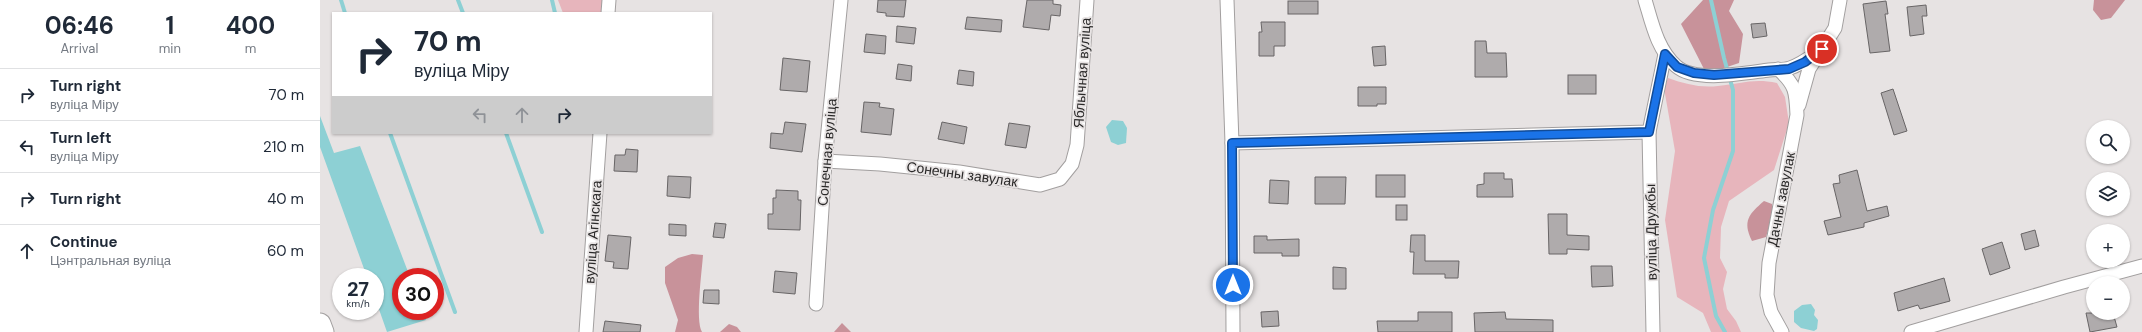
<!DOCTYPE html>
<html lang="en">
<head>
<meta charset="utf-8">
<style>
	:root { --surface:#fff; --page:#f2f2f3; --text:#1f2937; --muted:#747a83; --line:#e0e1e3 }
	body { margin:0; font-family:"DM Sans",sans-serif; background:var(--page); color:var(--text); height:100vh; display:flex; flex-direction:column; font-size:15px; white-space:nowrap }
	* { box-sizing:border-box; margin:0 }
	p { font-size:13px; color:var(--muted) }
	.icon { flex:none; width:22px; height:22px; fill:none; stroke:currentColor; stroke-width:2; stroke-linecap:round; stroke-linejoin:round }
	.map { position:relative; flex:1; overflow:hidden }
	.sheet { display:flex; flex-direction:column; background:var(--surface); width:320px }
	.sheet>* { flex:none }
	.guide { position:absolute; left:12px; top:12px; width:380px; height:122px; border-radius:0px; box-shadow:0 1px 3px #0004; background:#fff; color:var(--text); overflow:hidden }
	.tools { position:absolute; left:1766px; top:120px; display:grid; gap:8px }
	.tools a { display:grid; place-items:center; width:44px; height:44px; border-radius:50%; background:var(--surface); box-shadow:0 1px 3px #0004; font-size:20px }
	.speed { position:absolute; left:12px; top:268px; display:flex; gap:8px; font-size:20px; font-weight:700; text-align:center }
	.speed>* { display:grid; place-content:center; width:52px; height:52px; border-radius:50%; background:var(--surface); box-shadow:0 1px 3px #0004; line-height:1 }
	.speed small { font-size:10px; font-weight:400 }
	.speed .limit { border:6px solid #d22; background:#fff; color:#111 }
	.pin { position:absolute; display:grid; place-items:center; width:34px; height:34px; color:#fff; margin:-17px; border:2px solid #fff; border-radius:50%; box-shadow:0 1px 4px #0007 }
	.me { position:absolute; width:44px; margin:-22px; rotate:0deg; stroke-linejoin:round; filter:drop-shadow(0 0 3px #0008) }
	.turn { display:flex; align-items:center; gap:14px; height:84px; padding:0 16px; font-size:18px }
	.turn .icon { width:52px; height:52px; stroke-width:2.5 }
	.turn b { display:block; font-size:28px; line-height:34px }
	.lanes { display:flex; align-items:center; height:38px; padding:0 16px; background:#0003; justify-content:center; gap:20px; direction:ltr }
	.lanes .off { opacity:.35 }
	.eta { display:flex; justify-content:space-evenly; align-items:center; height:68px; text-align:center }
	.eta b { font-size:24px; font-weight:700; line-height:28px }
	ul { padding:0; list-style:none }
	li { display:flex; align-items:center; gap:12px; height:52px; padding:0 16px; border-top:1px solid var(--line) }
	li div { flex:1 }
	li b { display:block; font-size:15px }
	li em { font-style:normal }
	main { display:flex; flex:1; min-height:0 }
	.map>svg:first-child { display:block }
</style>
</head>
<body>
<main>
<section class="sheet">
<div class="eta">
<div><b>06:46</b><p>Arrival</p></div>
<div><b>1</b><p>min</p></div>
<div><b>400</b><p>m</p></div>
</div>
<ul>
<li><svg class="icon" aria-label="right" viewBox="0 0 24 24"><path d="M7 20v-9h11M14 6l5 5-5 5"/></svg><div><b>Turn right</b><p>вуліца Міру</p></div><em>70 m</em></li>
<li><svg class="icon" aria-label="left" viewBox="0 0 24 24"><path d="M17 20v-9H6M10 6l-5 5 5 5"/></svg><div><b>Turn left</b><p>вуліца Міру</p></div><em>210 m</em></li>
<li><svg class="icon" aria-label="right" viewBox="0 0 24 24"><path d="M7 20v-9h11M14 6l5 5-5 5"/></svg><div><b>Turn right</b></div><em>40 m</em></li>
<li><svg class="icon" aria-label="ahead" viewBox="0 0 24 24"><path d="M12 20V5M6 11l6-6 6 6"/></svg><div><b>Continue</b><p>Цэнтральная вуліца</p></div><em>60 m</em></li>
</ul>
</section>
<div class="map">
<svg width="1822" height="332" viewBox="0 0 1822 332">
	<rect width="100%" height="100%" fill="#e7e3e3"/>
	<g fill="#e7b5bc">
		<polygon points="238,0 284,0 283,13 243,13"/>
		<path d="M 1348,78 C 1365,84 1380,88 1398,86 C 1421,84 1433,78 1457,83 L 1465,97 L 1469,123 L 1454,170 L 1409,201 L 1401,227 L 1400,258 L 1407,272 L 1403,289 L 1407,309 L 1416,321 L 1421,332 L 1391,332 L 1383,313 L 1357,297 L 1345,220 L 1355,151 L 1344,88 Z"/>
	</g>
	<g fill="#c8929a">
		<polygon points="1383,0 1414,0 1409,11 1423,34 1419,63 1398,70 1384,69 1361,24"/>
		<polygon points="1774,0 1805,0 1791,18 1781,20 1773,10"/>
		<path d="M 1444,201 L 1452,204 L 1452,217 L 1446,237 L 1432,241 C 1422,221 1429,214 1444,201 Z"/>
		<path d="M 372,254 L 383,255 C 382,271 375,320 382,332 L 355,332 L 358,320 L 345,283 L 345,267 L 358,258 Z"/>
		<polygon points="522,323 531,332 514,332"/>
		<polygon points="409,324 417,327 421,332 400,332"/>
	</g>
	<g fill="#8dd0d4">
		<polygon points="0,116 14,153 40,146 90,277 81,277 81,311 103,311 106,320 67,332 55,298 55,277 47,277 0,147"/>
		<polygon points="792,120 803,121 807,128 806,143 798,145 791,142 786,127"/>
		<polygon points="1491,304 1495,310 1494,315 1498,320 1497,329 1494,331 1481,328 1474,322 1474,311 1482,305"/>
	</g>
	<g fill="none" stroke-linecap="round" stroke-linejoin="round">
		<g stroke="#8dd0d4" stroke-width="4">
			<polyline points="21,0 25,13"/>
			<polyline points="138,0 143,13"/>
			<polyline points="232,0 235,13"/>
			<polyline points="1391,0 1404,58 1413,90 1413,151 1393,210 1384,258 1396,316 1405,332"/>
			<polyline points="70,133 135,312"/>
			<polyline points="186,133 222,232"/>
		</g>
	</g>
	<g fill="#afabac" stroke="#686566">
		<polygon points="558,0 586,0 584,17 566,16 566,13 557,12"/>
		<polygon points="707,0 733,0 733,4 741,5 740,16 731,15 729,30 703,27"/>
		<rect x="968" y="1" width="30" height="13"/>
		<polygon points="1566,1 1568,14 1565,14 1570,51 1550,53 1543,4"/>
		<polygon points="1606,5 1607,16 1602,16 1604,34 1590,36 1587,7"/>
		<polygon points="647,17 682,20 681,32 645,29"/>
		<polygon points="941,22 965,22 965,46 954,46 954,56 939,56 939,32 942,32"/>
		<polygon points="1445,23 1447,36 1433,38 1431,24"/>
		<polygon points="577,26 596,28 594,44 576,42"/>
		<polygon points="546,34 566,36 565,54 544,52"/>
		<polygon points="1155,41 1166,41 1167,53 1186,53 1187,77 1155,77"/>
		<polygon points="1065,46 1066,65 1054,66 1052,47"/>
		<polygon points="463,58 490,61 487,92 460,90"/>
		<polygon points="578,64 592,66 591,81 576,79"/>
		<polygon points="639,70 654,72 653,86 637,84"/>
		<rect x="1248" y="75" width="28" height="19"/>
		<polygon points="1038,87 1066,87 1066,104 1057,104 1057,106 1038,106"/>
		<polygon points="1573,89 1587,131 1574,135 1561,93"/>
		<polygon points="544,102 560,103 559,107 574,109 571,135 541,132"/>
		<polygon points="465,122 486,124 482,152 450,148 451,133 463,134"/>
		<polygon points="622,122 647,127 644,144 618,139"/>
		<polygon points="689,123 710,126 706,148 685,145"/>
		<polygon points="306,149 318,150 317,172 294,171 295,155 305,155"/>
		<polygon points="1537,170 1547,211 1567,206 1569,216 1544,223 1544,227 1508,235 1504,221 1521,217 1513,184 1520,183 1519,175"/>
		<polygon points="1164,173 1184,173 1184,179 1192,179 1193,197 1157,197 1157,185 1164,184"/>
		<rect x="1056" y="175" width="29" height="22"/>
		<polygon points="348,176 371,177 370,198 347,196"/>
		<polygon points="995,177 1026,177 1025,204 995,204"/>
		<polygon points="950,180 969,181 968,204 949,203"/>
		<polygon points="456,190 478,191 478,200 481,200 480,230 448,229 448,214 453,214 453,198 456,198"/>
		<rect x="1076" y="205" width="11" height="15"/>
		<polygon points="1228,214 1247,214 1247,235 1269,236 1269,250 1247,249 1247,254 1229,254"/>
		<polygon points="395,223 406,224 404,238 393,237"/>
		<polygon points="349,224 366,225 366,236 349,235"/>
		<polygon points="1715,230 1719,246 1705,250 1701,234"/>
		<polygon points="288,235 311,237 308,269 293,268 294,262 285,261"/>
		<polygon points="1091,235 1105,235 1105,261 1139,261 1138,278 1125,278 1125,274 1093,274 1094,252 1090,252"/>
		<polygon points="934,236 947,236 947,240 979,239 979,256 962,256 962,253 934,253"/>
		<polygon points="1682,242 1690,268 1670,275 1662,249"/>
		<polygon points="1271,266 1292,266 1293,286 1272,287"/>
		<polygon points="1013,267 1026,268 1026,289 1013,289"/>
		<polygon points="455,271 477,273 475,294 453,292"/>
		<polygon points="1624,278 1630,301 1600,309 1598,305 1578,311 1574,293"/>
		<polygon points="384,290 399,290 399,304 383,303"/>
		<polygon points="958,311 959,326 942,327 941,312"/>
		<polygon points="1098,312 1132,312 1132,332 1058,332 1057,321 1098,321"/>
		<polygon points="1185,312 1186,319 1233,320 1233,332 1155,332 1154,313"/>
		<polygon points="1766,313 1793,313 1797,327 1770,332"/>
		<polygon points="285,321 321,325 320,332 283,332"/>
	</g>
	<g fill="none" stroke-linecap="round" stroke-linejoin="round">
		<defs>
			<g id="minor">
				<polyline points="907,0 912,143 913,332"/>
				<path d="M 1325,0 C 1332,23 1337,49 1356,66 C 1375,83 1425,73 1449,70 C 1456,69 1464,70 1470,68 C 1482,64 1492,56 1502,49"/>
				<polyline points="288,13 289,0"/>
				<path d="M 1458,69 C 1476,85 1476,92 1477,115 L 1449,263 L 1447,295 L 1451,312 L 1462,332"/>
				<polyline points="1479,105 1489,69 1515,28 1520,0"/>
				<polyline points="1329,132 1333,332"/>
				<polyline points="912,143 1329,132 1345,54"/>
				<polyline points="505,161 560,164 639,172 720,185 740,179 752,164 757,145 767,0"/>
				<polyline points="496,304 505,161 521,0"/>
				<polyline points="266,332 280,133"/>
				<polyline points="1591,332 1744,287 1822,266"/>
			</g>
			<polyline id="primary" points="0,324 3,332"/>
		</defs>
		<use href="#minor" stroke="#a29f9f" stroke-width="15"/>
		<use href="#primary" stroke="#a29f9f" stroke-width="23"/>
		<use href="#minor" stroke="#fff" stroke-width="13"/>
		<use href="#primary" stroke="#fff" stroke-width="21"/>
	</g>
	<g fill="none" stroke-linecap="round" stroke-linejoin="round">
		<defs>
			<polyline id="route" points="913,285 912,143 1329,132 1345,54 1357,67 1374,73 1394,75 1469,69 1485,62 1502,49"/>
		</defs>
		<use href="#route" stroke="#114b97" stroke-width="10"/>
		<use href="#route" stroke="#1a73e8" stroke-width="7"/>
	</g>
	<g text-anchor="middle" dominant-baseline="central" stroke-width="3.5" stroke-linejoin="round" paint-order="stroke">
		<g font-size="14" fill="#2a2929" stroke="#e7e3e3">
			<text transform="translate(762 73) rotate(-86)">Яблычная вуліца</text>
			<text transform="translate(507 152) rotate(-85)">Сонечная вуліца</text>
			<text transform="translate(642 174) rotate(8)">Сонечны завулак</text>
			<text transform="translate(1461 199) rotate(-79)">Дачны завулак</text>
			<text transform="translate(273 232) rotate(-86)">вуліца Агінскага</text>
			<text transform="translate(1331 232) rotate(-91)">вуліца Дружбы</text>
		</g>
	</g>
</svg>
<div class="tools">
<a><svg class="icon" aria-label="search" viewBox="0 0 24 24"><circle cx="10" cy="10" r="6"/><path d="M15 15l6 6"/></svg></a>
<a><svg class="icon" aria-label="layers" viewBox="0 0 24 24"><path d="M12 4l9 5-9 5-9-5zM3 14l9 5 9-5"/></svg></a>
<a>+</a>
<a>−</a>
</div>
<div class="speed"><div>27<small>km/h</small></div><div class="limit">30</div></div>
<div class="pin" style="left:1502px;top:49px;background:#d93025"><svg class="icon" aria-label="arrive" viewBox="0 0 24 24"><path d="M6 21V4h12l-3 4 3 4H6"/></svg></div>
<svg class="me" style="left:913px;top:285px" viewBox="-20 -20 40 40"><circle r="17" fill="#1a73e8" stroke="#fff" stroke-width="3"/><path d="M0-11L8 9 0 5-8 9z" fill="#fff"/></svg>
<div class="guide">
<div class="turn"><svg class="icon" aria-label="right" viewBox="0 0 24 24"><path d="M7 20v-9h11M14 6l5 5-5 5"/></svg><div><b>70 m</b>вуліца Міру</div></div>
<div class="lanes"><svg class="icon off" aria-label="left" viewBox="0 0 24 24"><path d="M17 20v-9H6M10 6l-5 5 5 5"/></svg><svg class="icon off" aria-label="ahead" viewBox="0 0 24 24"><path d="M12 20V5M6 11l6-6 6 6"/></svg><svg class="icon" aria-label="right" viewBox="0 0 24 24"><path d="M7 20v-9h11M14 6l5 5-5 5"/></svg></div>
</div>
</div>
</main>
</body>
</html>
